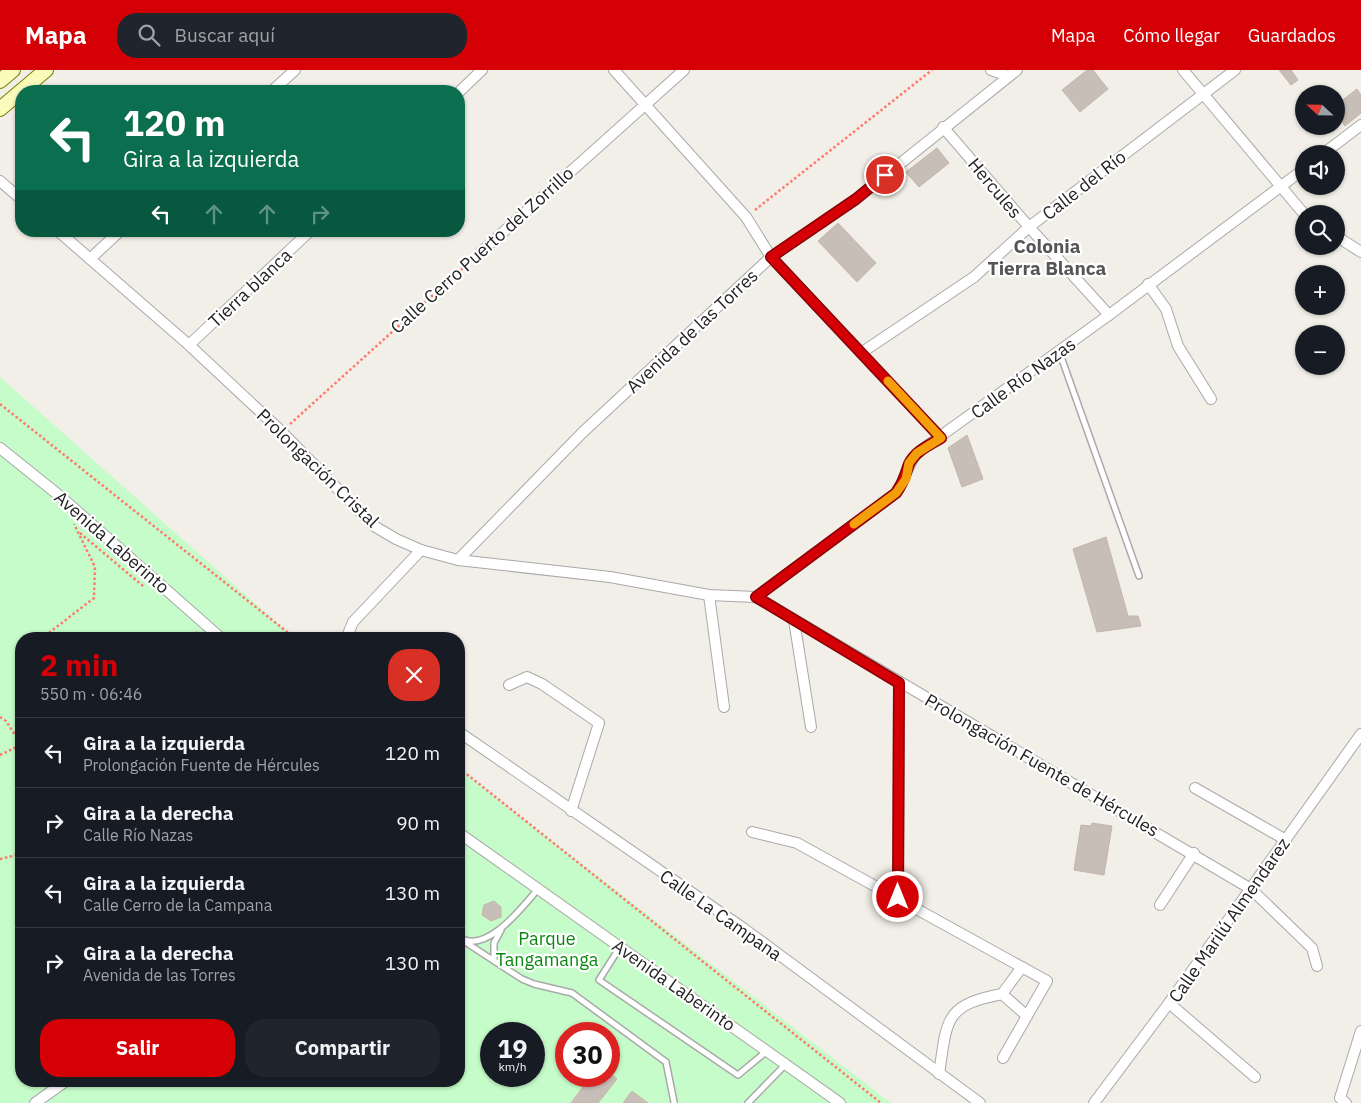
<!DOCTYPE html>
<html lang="es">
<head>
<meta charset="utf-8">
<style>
	:root { --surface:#171b24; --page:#20242c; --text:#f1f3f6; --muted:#9ea1a6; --line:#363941; --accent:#d40006 }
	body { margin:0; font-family:"IBM Plex Sans",sans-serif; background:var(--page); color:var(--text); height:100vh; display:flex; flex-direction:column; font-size:19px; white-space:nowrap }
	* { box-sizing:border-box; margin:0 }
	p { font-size:16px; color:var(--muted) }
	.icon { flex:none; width:28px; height:28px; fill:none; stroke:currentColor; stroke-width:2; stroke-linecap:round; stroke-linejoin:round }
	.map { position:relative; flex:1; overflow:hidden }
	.details { position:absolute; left:15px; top:562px; width:450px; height:455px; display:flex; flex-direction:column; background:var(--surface); border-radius:20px; box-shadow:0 1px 4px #0004 }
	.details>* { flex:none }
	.banner { position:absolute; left:15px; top:15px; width:450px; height:152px; border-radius:20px; box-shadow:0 1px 4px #0004; background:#0b6e4f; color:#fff; overflow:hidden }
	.needle { width:32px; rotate:292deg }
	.buttons { position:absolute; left:1295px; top:15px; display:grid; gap:10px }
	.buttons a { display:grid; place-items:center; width:50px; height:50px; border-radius:50%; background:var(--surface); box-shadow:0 1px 4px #0004; font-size:25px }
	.speed { position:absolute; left:480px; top:952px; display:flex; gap:10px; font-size:25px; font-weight:700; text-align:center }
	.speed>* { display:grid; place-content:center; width:65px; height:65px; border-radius:50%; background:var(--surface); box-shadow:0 1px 4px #0004; line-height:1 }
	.speed small { font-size:12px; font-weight:400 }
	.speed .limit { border:8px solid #d22; background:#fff; color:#111 }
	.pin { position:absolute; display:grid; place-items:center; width:42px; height:42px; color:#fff; margin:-21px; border:2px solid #fff; border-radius:50%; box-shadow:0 1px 5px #0007 }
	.me { position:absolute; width:55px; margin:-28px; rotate:0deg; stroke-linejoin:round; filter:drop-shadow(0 0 4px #0008) }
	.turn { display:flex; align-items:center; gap:18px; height:105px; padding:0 25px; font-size:22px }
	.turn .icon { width:65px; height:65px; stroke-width:2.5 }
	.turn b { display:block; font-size:35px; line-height:42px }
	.lanes { display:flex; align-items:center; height:48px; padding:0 25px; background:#0003; justify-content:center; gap:25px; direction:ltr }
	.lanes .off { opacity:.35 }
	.round { display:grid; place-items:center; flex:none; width:52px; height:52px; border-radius:20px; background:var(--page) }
	.headline { display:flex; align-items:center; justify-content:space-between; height:85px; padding:0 25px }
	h1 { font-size:30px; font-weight:700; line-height:38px; color:var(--accent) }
	.primary-button { display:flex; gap:10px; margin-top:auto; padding:10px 25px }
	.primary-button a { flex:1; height:58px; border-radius:20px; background:var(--accent); color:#fff; font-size:20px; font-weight:700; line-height:58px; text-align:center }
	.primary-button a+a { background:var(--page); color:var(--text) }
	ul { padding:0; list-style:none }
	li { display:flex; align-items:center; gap:15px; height:70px; padding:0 25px; border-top:1px solid var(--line) }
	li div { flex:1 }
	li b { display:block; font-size:19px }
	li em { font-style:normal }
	header { display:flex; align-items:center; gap:30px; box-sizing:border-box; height:70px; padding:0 25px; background:var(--accent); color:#fff }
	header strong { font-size:24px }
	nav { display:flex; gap:28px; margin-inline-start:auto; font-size:18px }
	.search { width:350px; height:45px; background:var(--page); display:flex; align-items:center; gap:12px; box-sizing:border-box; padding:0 18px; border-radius:20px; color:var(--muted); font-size:19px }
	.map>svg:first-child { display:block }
</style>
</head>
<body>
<header>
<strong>Mapa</strong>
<div class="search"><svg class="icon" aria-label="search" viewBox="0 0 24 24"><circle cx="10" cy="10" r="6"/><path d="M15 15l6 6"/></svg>Buscar aquí</div>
<nav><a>Mapa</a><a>Cómo llegar</a><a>Guardados</a></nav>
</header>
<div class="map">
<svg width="1361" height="1033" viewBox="0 0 1361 1033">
	<rect width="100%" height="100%" fill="#f2efe8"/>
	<path fill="#c6fcc9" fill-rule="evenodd" d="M 0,307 L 295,569 L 21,569 L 21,1011 L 459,1011 L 459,699 L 891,1033 L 0,1033 ZM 491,964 L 534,964 L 534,1006 L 491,1006 ZM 566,964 L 609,964 L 609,1006 L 566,1006 Z"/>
	<g fill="#c7beb7" stroke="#c5b5aa">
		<polygon points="1087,0 1093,0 1108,19 1080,42 1062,20"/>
		<polygon points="1279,0 1291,0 1298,10 1291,15"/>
		<polygon points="1357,19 1361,25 1361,43 1345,56 1336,44 1336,35"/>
		<polygon points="937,78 949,93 919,117 906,102"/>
		<polygon points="838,153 876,193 857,212 818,171"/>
		<polygon points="967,365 983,409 962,417 948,378"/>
		<polygon points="1106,467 1128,546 1138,546 1141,556 1097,562 1073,479"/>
		<polygon points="1092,753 1112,756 1104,805 1074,800 1081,755 1091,756"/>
		<polygon points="494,831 501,837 501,847 491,851 482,845 484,835"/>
		<polygon points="609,1003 617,1009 598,1033 571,1033 591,1006 609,1006"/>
		<polygon points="632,1021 648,1033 623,1033"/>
	</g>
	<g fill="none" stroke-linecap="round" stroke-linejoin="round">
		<defs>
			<g id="lane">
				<polyline points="1059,281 1139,506"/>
				<path d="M 459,867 C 486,886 523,836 538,819"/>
				<polyline points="462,870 522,909 534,914 572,923 666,992 674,1032"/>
				<polyline points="620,877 599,910 738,1005 767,981"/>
				<polyline points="494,890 494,873 501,860"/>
				<polyline points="748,1033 786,994"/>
			</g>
			<g id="street">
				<polyline points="614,0 746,147 771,187 941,368"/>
				<polyline points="991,0 1008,6"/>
				<polyline points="1183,0 1304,144"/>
				<polyline points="272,21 295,0"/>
				<polyline points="459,22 482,0"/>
				<polyline points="943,57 1029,157 1109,245"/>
				<polyline points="1323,84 1361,55"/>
				<polyline points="0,111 21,129"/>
				<polyline points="58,161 189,275 282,362 374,456 396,469 421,480 458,490 610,507 709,525 756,527 1251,819 1312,878 1317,896"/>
				<polyline points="1336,166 1361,182"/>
				<polyline points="481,182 684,0"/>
				<polyline points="90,189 120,161"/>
				<polyline points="1148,214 1166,239 1178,276 1211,329"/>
				<polyline points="189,275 310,161"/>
				<polyline points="861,283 974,207 1029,157 1235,0"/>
				<polyline points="0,378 61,427 222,569"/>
				<polyline points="458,490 582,363 771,187 856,129 1017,0"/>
				<polyline points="709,525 724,637"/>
				<path d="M 756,527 L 896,423 C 905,410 907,396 917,383 L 1109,245 L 1304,99"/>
				<polyline points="794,550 811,657"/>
				<polyline points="346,569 353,552 421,480"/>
				<polyline points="509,615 527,607 542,614 599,653 571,741"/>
				<polyline points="459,662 743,858 980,1033"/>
				<polyline points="1195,718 1286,770"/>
				<polyline points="752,762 797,773 1047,911 1003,988"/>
				<polyline points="459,763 840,1033"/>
				<polyline points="898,827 899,613"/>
				<polyline points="1160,835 1194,783"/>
				<polyline points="1002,924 1027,946"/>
				<polyline points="1169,933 1255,1007"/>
				<path d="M 939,1004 C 947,950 944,935 1002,924 L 1022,897"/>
				<polyline points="35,1033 66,1011"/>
				<polyline points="1094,1033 1169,933 1361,664"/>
				<polyline points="1346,1033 1340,1028 1361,961"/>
			</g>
			<g id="secondary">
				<polyline points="0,11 13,0"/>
				<polyline points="0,39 46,0"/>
			</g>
		</defs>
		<use href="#lane" stroke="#a9a9a9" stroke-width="8"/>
		<use href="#street" stroke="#a9a9a9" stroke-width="12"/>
		<use href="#secondary" stroke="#768101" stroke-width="16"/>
		<g stroke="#ff786d" stroke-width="2.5" stroke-dasharray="2.5 2.5" stroke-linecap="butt">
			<polyline points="755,140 932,0"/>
			<polyline points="0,334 296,569"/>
			<polyline points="290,354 473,189"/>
			<polyline points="80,463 143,516"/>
			<polyline points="196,562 201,569"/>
			<polyline points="41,569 94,528 95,497 74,454"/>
			<polyline points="0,647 6,651 21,674"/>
			<polyline points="0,685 21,675"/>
			<polyline points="459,698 881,1033"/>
			<polyline points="0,789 21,784"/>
		</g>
		<use href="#lane" stroke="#fff" stroke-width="5"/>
		<use href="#street" stroke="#fff" stroke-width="10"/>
		<use href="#secondary" stroke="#fbfcbc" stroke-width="14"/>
	</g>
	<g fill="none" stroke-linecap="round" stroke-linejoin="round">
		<defs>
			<path id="route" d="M 885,105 L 856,129 L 771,187 L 941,368 C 930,375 915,381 909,394 C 904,407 905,410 896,423 L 756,527 L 899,613 L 898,827"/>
		</defs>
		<use href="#route" stroke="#8a0004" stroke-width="12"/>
		<use href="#route" stroke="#d40006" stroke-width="9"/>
		<polyline stroke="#f59e0b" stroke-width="9" points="854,454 896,423 906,409 909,393 917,383 941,368 888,311"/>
	</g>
	<g text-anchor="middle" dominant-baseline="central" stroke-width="4.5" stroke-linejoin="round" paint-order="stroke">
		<g font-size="18" fill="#222" stroke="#fff">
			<text transform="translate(1084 115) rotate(-38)">Calle del Río</text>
			<text transform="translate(995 118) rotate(50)">Hercules</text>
			<text transform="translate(482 180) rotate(-42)">Calle Cerro Puerto del Zorrillo</text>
			<text transform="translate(250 218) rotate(-43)">Tierra blanca</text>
			<text transform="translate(692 261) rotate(-43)">Avenida de las Torres</text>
			<text transform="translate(1023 308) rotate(-36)">Calle Río Nazas</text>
			<text transform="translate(318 398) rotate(44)">Prolongación Cristal</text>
			<text transform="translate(112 472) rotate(41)">Avenida Laberinto</text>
			<text transform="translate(1042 695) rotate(30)">Prolongación Fuente de Hércules</text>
			<text transform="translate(721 845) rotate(35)">Calle La Campana</text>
			<text transform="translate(1229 850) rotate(-55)">Calle Marilú Almendarez</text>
			<text transform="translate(674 915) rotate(35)">Avenida Laberinto</text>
		</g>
		<g font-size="18" fill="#08880f" stroke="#fff">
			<text x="547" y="868">Parque<tspan x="547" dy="21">Tangamanga</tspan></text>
		</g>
		<g font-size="19" font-weight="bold" fill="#555" stroke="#fff">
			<text x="1047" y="176">Colonia<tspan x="1047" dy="22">Tierra Blanca</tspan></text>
		</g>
	</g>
</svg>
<div class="buttons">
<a><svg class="needle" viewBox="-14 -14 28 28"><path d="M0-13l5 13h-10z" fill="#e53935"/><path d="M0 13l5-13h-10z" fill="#9ea1a6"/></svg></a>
<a><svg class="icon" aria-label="sound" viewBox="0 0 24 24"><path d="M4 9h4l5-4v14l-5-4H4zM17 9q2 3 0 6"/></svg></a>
<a><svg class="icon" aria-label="search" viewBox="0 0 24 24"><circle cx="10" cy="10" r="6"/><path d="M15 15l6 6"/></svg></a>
<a>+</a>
<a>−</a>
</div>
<div class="speed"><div>19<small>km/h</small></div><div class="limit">30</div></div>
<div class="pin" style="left:885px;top:105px;background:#d93025"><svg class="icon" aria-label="arrive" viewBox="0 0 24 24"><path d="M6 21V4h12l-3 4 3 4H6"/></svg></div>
<svg class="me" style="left:898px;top:827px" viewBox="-20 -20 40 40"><circle r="17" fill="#d40006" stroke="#fff" stroke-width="3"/><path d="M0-11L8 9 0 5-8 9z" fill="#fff"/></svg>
<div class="banner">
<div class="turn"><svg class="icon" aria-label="left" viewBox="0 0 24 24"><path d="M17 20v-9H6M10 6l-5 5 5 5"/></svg><div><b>120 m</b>Gira a la izquierda</div></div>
<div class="lanes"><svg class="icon" aria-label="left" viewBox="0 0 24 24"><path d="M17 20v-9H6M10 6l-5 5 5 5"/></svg><svg class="icon off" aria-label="ahead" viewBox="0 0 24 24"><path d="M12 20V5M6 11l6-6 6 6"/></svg><svg class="icon off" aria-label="ahead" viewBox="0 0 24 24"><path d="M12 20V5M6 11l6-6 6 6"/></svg><svg class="icon off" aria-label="right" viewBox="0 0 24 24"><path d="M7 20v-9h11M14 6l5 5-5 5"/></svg></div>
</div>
<section class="details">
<div class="headline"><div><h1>2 min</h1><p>550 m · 06:46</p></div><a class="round" style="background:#d93025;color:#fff"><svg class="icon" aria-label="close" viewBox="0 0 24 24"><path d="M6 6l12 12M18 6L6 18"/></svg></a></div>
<ul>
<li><svg class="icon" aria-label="left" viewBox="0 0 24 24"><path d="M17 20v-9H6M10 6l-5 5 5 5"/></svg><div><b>Gira a la izquierda</b><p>Prolongación Fuente de Hércules</p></div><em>120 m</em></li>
<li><svg class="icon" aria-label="right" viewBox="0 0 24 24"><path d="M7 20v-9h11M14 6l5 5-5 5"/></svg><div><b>Gira a la derecha</b><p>Calle Río Nazas</p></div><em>90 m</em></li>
<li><svg class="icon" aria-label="left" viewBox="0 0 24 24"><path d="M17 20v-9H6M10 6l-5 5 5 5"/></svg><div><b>Gira a la izquierda</b><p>Calle Cerro de la Campana</p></div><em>130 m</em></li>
<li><svg class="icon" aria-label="right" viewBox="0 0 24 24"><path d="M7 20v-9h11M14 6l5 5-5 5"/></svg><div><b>Gira a la derecha</b><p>Avenida de las Torres</p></div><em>130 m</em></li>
</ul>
<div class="primary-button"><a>Salir</a><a>Compartir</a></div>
</section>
</div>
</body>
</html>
